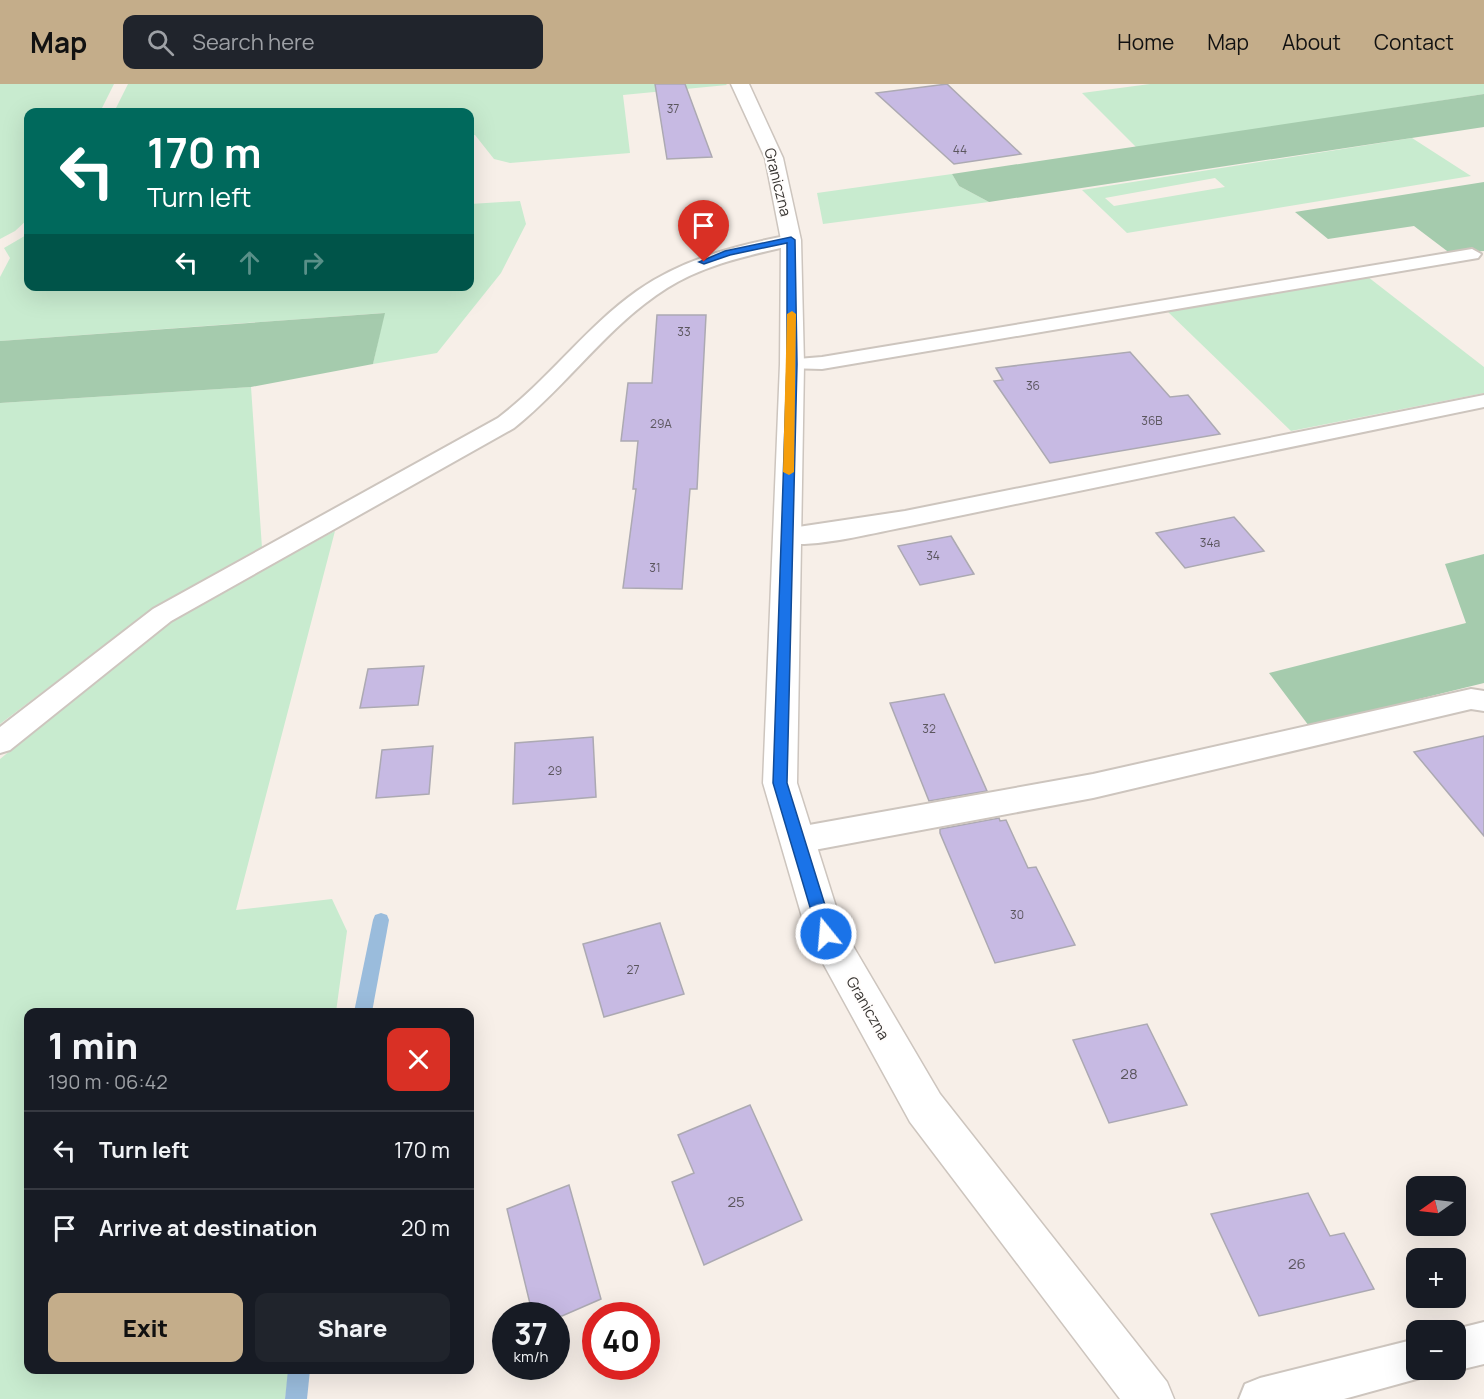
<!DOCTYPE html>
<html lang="en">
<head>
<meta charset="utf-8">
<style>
	:root { --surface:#171b24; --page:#20242c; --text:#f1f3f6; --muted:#9ea1a6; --line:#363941; --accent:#c4ad8a }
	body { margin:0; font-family:Manrope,sans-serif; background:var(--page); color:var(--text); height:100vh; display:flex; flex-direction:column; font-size:22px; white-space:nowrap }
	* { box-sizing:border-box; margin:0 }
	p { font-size:20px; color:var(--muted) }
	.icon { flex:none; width:33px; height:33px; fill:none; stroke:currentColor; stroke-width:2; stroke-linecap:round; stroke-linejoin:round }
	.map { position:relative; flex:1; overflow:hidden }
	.sheet { position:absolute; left:24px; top:924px; width:450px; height:366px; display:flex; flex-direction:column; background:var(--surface); border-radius:12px; box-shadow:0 6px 24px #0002 }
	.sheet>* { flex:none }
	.top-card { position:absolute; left:24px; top:24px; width:450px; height:183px; border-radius:12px; box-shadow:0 6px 24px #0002; background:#00695c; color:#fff; overflow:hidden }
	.needle { width:39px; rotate:256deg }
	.fabs { position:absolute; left:1406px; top:1092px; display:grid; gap:12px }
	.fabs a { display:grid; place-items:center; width:60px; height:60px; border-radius:12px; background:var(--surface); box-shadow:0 6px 24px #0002; font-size:30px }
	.speed { position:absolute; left:492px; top:1218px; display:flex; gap:12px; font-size:30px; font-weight:700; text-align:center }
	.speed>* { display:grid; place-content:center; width:78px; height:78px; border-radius:50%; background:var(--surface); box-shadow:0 6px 24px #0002; line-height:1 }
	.speed small { font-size:15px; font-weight:400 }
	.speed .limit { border:9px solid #d22; background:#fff; color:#111 }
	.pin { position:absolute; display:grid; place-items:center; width:51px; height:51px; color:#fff; margin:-62px -26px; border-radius:50% 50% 50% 0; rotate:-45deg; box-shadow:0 0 6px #0007 }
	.pin .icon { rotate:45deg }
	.me { position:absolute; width:66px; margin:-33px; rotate:343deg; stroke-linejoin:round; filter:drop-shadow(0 0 4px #0008) }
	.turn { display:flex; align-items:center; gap:21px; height:126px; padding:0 24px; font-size:27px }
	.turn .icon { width:78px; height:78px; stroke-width:2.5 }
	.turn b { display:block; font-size:42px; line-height:51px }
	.lanes { display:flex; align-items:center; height:57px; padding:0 24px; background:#0003; justify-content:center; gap:30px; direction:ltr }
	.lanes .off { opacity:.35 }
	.round { display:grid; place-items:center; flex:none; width:63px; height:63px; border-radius:12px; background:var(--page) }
	.overview { display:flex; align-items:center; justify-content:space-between; height:102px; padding:0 24px }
	h1 { font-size:36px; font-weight:800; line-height:45px }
	.primary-button { display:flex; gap:12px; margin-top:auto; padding:12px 24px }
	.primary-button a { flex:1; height:69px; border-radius:12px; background:var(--accent); color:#111; font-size:24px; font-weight:800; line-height:69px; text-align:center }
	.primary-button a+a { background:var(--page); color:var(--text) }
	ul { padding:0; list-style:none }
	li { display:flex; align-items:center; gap:18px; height:78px; padding:0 24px; border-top:2px solid var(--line) }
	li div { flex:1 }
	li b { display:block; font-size:22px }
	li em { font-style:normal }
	header { display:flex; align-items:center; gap:36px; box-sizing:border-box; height:84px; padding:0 30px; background:var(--accent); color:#111 }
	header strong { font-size:28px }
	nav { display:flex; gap:33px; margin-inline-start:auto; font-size:21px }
	.search { width:420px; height:54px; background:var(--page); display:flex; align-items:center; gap:15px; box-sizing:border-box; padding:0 21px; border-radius:12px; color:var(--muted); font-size:22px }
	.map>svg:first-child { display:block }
</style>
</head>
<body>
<header>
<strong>Map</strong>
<div class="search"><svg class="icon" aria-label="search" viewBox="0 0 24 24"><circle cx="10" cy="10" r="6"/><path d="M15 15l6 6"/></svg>Search here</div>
<nav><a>Home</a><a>Map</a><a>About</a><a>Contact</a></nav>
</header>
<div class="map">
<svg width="1484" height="1315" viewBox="0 0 1484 1315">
	<rect width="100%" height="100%" fill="#f7efe8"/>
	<g fill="#c8ebcf" fill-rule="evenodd">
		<polygon points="0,0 114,0 100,28 28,28 28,135 15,147 0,155"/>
		<polygon points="128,0 726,0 727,1 623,11 630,69 510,79 494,75 475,51 470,51 470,28 114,28"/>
		<polygon points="1150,0 1484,0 1484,10 1137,64 1082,9"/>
		<path d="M 1412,54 L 1471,92 L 1127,149 L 1082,106 ZM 1215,94 L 1225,103 L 1114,122 L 1105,114 Z"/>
		<polygon points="952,90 959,102 989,118 823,140 817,109"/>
		<polygon points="520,117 526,140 501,189 437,269 373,280 384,229 0,257 0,193 10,174 4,164 28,150 28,202 470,202 470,120"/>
		<polygon points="1368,193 1484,283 1484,309 1291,347 1167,227"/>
		<polygon points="251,303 262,464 153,525 0,640 0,319"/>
		<polygon points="335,447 236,826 332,815 347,847 336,928 28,928 28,1286 289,1286 285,1315 0,1315 0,675 171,535"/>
	</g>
	<g fill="#a5cbad">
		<polygon points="1484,10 1484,43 989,118 959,102 952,90"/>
		<polygon points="1484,98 1484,167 1451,170 1414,142 1328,155 1295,128"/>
		<polygon points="385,229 373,280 251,303 0,319 0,257"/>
		<polygon points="1484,470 1484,599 1309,642 1269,589 1466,539 1445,480"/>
	</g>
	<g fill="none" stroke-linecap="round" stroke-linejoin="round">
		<g fill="#9abcdc" fill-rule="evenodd">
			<polygon points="381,829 387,831 389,836 372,928 354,928 373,836 375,831"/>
			<polygon points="288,1286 310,1286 307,1315 285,1315"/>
		</g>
	</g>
	<g fill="#c7bae3" stroke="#aca9b2" stroke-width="1.5">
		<polygon points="655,0 685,0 712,73 667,75"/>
		<polygon points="947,0 1021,70 954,80 876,9"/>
		<polygon points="657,231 706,231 697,405 690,405 682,505 623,504 636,405 633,405 638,357 621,357 628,299 652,299"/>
		<polygon points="1130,268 1170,313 1188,311 1220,350 1050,379 994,297 1003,296 996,284"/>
		<polygon points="1234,433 1264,467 1185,484 1156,449"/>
		<polygon points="951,452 974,490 920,501 898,462"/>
		<polygon points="424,582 418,621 360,624 368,585"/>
		<polygon points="944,610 987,707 929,717 890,619"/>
		<polygon points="1484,652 1484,752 1414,668"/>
		<polygon points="593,653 596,713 513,720 515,659"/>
		<polygon points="433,662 429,710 376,714 382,666"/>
		<polygon points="999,734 1000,737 1006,736 1028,784 1036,783 1075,861 995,879 940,749 940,745"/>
		<polygon points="660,839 684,910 604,933 583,860"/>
		<polygon points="1147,940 1187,1021 1109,1039 1073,956"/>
		<polygon points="750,1021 802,1136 704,1181 672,1098 694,1089 678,1051"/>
		<polygon points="569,1101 601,1215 562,1232 533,1232 507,1125"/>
		<polygon points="1308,1109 1330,1152 1344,1149 1374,1205 1259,1232 1211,1130"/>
	</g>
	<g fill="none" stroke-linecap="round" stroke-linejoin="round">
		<defs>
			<g id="service">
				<path d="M 791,151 L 800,156 L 797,160 C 752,171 707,179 667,204 C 608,241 568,301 514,344 L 171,537 L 10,666 L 0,669 L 0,643 L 153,525 L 498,334 C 548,296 586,243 637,207 C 682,175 737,161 791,151 Z"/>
				<polygon points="1472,165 1481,170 1478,174 822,285 785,284 782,280 785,276 822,273"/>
				<path d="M 1484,311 L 1484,323 L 905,443 C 872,449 809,466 778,458 L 775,452 L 778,446 L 905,427 Z"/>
				<polygon points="1471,605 1484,607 1484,627 1471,625 1093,714 798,769 787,765 783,756 787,747 798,743 1093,690"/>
				<polygon points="1484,1238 1484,1280 1455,1287 1452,1286 1455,1286 1455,1246 1452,1246"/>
				<polygon points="1416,1255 1416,1286 1433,1286 1431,1291 1344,1315 1239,1315 1245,1300 1260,1294"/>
			</g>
			<polygon id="tertiary" points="731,0 749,0 783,74 801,156 804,280 797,699 843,845 940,1010 1167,1298 1174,1315 1120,1315 910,1038 807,850 763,699 780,280 781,156 765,74"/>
		</defs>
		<use href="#service" stroke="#cdc5be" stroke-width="4"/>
		<use href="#tertiary" stroke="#cdc5be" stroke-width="3"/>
		<use href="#service" fill="#fff" fill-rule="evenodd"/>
		<use href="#tertiary" fill="#fff" fill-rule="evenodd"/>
	</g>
	<polygon fill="#1a73e8" stroke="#114b97" stroke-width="1.5" points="791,153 795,156 797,280 787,699 834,850 832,855 821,855 818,850 773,699 787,280 787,159 730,171 704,180 699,178 725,167"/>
	<polygon fill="#f59e0b" points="792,227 796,230 794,388 789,391 783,388 787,230"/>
	<g text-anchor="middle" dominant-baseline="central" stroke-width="4.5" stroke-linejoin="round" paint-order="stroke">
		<g font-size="12" fill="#5b565e">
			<text x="673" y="24">37</text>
			<text x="960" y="65">44</text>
			<text x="684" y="247">33</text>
			<text x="1033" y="301">36</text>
			<text x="1152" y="336">36B</text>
			<text x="661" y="339">29A</text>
			<text x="1210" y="458">34a</text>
			<text x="933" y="471">34</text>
			<text x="655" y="483">31</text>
			<text x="929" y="644">32</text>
			<text x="555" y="686">29</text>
			<text x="1017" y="830">30</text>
			<text x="633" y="885">27</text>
		</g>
		<g font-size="15" fill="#373431" stroke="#fffdfc">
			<text transform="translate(778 98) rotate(76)">Graniczna</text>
			<text transform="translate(868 924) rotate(60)">Graniczna</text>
		</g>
		<g font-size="15" fill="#5b565e">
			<text x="1129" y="989">28</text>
			<text x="736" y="1117">25</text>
			<text x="1297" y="1179">26</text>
		</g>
	</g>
</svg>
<div class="fabs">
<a><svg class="needle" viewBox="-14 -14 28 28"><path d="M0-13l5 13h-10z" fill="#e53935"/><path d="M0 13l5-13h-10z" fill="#9ea1a6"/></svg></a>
<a>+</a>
<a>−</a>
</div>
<div class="speed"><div>37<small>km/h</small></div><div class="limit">40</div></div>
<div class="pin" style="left:704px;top:178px;background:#d93025"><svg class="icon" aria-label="arrive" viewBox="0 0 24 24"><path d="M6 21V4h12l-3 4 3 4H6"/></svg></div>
<svg class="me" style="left:826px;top:850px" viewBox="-20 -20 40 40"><circle r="17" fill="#1a73e8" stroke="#fff" stroke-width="3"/><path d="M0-11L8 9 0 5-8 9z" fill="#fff"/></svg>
<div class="top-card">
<div class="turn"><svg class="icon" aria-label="left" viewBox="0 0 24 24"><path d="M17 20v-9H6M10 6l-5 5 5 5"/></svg><div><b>170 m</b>Turn left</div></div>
<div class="lanes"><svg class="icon" aria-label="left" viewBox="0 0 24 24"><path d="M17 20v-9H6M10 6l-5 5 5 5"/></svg><svg class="icon off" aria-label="ahead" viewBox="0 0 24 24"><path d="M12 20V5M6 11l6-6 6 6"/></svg><svg class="icon off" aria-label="right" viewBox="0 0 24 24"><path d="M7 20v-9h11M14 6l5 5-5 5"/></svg></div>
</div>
<section class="sheet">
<div class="overview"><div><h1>1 min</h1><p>190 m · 06:42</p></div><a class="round" style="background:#d93025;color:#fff"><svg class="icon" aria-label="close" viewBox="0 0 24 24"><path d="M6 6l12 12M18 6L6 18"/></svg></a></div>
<ul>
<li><svg class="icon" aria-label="left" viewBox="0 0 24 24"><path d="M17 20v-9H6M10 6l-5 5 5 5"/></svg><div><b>Turn left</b></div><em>170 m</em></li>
<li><svg class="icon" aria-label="arrive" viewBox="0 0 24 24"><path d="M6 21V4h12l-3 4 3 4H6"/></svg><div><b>Arrive at destination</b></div><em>20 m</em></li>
</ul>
<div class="primary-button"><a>Exit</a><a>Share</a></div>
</section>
</div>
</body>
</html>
